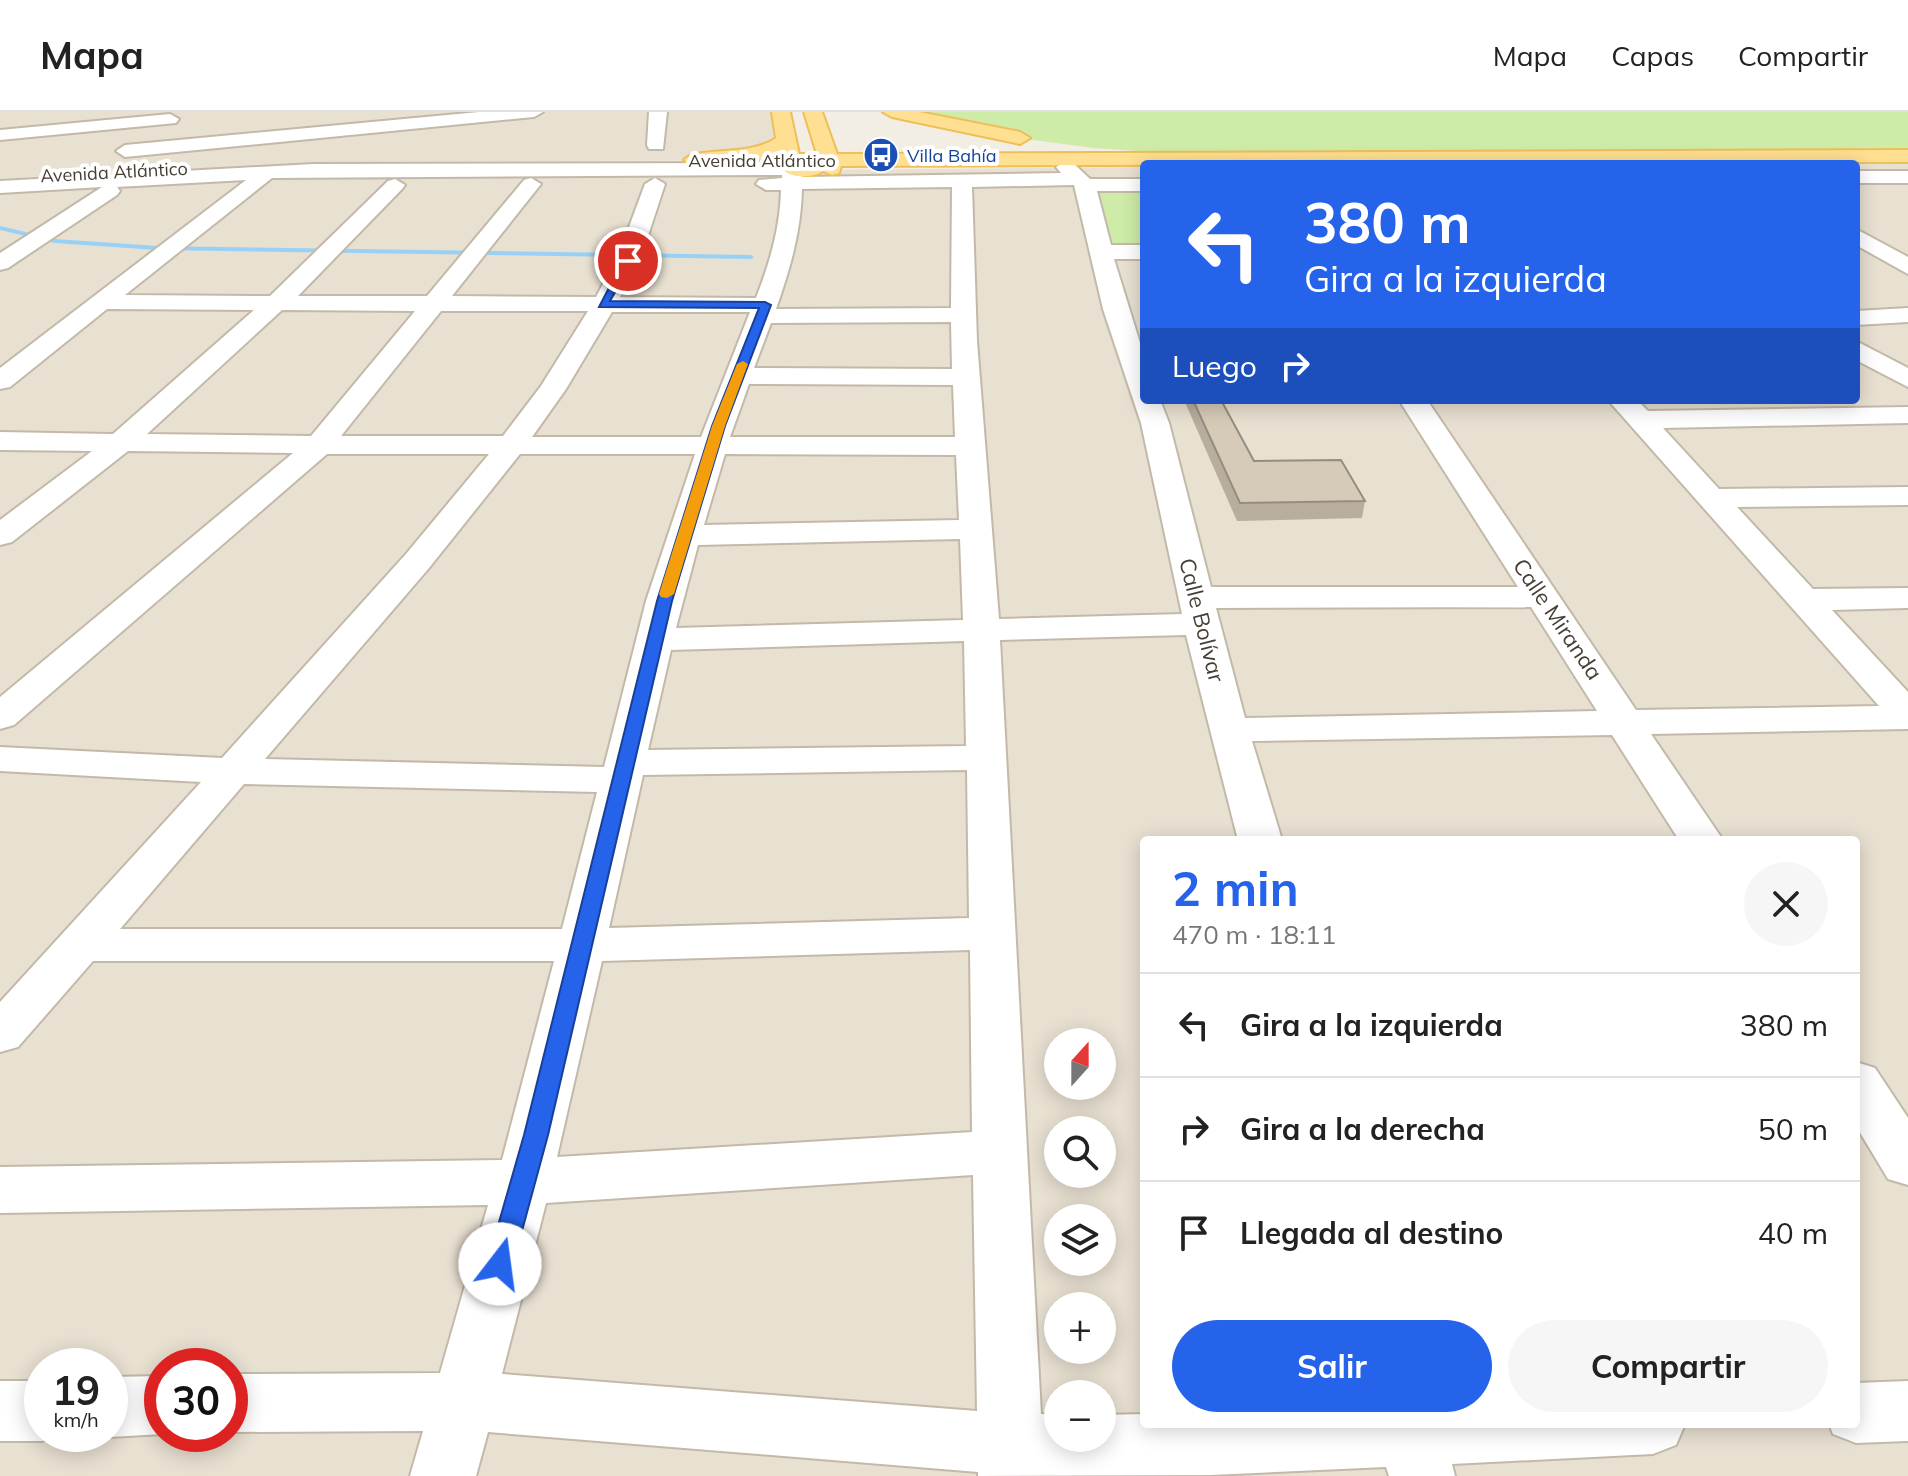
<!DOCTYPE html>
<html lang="es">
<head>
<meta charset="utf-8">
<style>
	:root { --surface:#fff; --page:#f6f6f6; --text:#222; --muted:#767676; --line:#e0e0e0; --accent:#2563eb }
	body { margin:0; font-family:Mulish,sans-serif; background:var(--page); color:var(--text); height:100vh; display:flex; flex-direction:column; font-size:30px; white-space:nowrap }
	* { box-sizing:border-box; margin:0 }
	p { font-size:26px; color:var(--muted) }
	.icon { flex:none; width:44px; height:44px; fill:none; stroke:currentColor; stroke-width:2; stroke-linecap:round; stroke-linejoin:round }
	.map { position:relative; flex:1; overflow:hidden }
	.drawer { position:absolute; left:1140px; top:724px; width:720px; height:592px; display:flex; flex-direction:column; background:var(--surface); border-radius:8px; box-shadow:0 4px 20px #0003 }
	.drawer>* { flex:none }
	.banner { position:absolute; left:1140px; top:48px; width:720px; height:244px; border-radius:8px; box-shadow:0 4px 20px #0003; background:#2563eb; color:#fff; overflow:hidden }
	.needle { width:52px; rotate:21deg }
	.buttons { position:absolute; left:1044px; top:916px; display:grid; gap:16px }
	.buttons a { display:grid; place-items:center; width:72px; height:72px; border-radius:50%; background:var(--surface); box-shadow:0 4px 20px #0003; font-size:40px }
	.speed { position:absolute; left:24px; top:1236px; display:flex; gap:16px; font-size:40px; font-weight:700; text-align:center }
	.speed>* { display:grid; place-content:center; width:104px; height:104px; border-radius:50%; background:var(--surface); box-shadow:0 4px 20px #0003; line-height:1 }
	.speed small { font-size:20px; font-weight:400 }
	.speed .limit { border:12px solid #d22; background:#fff; color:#111 }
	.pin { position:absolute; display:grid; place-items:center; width:68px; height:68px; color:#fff; margin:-34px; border:4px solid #fff; border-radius:50%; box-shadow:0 2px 8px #0007 }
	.me { position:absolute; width:88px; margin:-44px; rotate:15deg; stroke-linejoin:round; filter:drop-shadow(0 0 6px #0008) }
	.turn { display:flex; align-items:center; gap:28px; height:168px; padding:0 32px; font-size:36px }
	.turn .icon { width:104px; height:104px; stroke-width:2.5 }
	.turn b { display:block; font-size:56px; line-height:68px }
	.then { display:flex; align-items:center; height:76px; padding:0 32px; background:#0003; gap:16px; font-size:30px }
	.round { display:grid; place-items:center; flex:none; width:84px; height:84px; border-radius:42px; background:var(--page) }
	.overview { display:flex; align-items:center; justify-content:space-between; height:136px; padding:0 32px }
	h1 { font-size:48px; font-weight:700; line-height:60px; color:var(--accent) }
	.primary-button { display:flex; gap:16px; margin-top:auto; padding:16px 32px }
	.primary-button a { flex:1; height:92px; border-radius:48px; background:var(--accent); color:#fff; font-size:32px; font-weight:700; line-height:92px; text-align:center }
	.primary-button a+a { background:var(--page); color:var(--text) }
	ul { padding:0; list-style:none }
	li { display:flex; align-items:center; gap:24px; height:104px; padding:0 32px; border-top:2px solid var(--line) }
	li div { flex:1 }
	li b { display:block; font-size:30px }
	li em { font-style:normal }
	header { display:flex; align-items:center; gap:48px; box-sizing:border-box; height:112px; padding:0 40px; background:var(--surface); border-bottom:2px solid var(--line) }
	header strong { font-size:38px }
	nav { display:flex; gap:44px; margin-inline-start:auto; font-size:28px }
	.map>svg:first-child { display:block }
</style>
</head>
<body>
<header>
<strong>Mapa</strong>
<nav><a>Mapa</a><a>Capas</a><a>Compartir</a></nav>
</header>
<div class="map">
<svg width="1908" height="1364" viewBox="0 0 1908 1364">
	<rect width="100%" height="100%" fill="#f3eee3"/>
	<g fill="#e8e0d1" fill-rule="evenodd">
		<polygon points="0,0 781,0 792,48 336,50 0,67"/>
		<path d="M 1908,52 L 1908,1364 L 0,1364 L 0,75 L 167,64 L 1144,55 L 1144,288 L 1856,288 L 1856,53 ZM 1144,728 L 1856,728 L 1856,1312 L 1144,1312 ZM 1058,930 L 1102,930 L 1102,974 L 1058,974 ZM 1058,1018 L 1102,1018 L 1102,1062 L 1058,1062 ZM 1058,1106 L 1102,1106 L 1102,1150 L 1058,1150 ZM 1058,1194 L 1102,1194 L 1102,1238 L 1058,1238 ZM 42,1254 L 110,1254 L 110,1322 L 42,1322 ZM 162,1254 L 230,1254 L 230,1322 L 162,1322 ZM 1058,1282 L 1102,1282 L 1102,1326 L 1058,1326 Z"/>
	</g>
	<g fill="#ceeca8">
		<polygon points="892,0 1908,0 1908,44 1208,44 1093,36 1011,25"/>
		<polygon points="1085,73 1144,73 1144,140 1103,140"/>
	</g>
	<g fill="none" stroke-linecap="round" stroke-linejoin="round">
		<polygon fill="#99d1f6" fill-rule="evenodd" points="0,114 55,127 157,134 751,143 754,145 751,147 157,138 55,131 0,118"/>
		<defs>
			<g id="minor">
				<polygon points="479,0 543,0 534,5 125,45 116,39 125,33"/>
				<polygon points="649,0 667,0 663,37 649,37 647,33"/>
				<polygon points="170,2 179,7 176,11 0,28 0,18"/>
				<path d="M 1066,49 L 1073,51 L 1090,67 L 1144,67 L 1144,79 L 1097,79 L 1111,133 L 1144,133 L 1144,147 L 1114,147 L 1144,244 L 1144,288 L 1160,288 L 1169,311 L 1211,475 L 1518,475 L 1399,288 L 1427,288 L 1636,598 L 1879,594 L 1608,288 L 1637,288 L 1648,299 L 1908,295 L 1908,311 L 1663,316 L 1719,377 L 1908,375 L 1908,393 L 1737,395 L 1813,477 L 1908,476 L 1908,496 L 1832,498 L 1908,580 L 1908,617 L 1651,622 L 1723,728 L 1679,728 L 1612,623 L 1252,629 L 1282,728 L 1238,728 L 1186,523 L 1000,528 L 1041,1302 L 1058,1302 L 1058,1326 L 1102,1326 L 1102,1303 L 1144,1302 L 1144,1312 L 1685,1312 L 1676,1333 L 1653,1342 L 1452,1352 L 1455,1364 L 1389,1364 L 1386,1355 L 1211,1363 L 978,1364 L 978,1360 L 488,1320 L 476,1364 L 410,1364 L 423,1319 L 230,1320 L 230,1262 L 440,1261 L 488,1093 L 0,1101 L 0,1055 L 502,1048 L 554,849 L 93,849 L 18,935 L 0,940 L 0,890 L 201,670 L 0,659 L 0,635 L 222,646 L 406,442 L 489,342 L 327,342 L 14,613 L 0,617 L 0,585 L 293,341 L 128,339 L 12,430 L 0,433 L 0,408 L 92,339 L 0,338 L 0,320 L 113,322 L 254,198 L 107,197 L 10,275 L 0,277 L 0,256 L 246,68 L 117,75 L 120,79 L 117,83 L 8,156 L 0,158 L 0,141 L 102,75 L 0,81 L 0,69 L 313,52 L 792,51 L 802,57 L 802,65 L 1061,61 L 1056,55 ZM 782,63 L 782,66 L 759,68 L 756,72 L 766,78 L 781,78 C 780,116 770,150 756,186 L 620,185 L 642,142 L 665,72 L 655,66 L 645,72 L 619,142 L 596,185 L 452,184 L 541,72 L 531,66 L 524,68 L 427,184 L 298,184 L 402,77 L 405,73 L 395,67 L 388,69 L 270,184 L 125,183 L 272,66 ZM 1074,73 L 1103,197 L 1141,311 L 1182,502 L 999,507 L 977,229 L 972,75 ZM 952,75 L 951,196 L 776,197 C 790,157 801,120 802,77 ZM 282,198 L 415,199 L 311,324 L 147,322 ZM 441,199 L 588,199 L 541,274 L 503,324 L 341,324 ZM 612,200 L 750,200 L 701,325 L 532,325 L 566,277 ZM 951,210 L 952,257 L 754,256 L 771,211 ZM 749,272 L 953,273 L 955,325 L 730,325 ZM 520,342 L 695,342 L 646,489 L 604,655 L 265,647 L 429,456 ZM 725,342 L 956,343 L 959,408 L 704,413 ZM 960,427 L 963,508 L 676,516 L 698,433 ZM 1531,495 L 1597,599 L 1245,606 L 1216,496 ZM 964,529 L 966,634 L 648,638 L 671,538 ZM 967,658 L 969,806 L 609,816 L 643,663 ZM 244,672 L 597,680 L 562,817 L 120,817 ZM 970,838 L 972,1020 L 557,1045 L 602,849 ZM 973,1063 L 977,1299 L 502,1262 L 546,1091 Z"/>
				<rect x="1856" y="59" width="52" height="12"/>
				<polygon points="1856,117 1908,145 1908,162 1856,133"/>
				<polygon points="1908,196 1908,210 1856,213 1856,199"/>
				<polygon points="1856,229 1908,256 1908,275 1856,248"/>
				<polygon points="1856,950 1875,956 1908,1006 1908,1073 1888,1067 1856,1014"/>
				<polygon points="162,1264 163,1322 110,1325 103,1322 110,1322 110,1265"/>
				<polygon points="0,1269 42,1269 42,1322 59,1322 42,1329 0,1329"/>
				<polygon points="1908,1269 1908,1329 1856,1331 1833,1322 1829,1312 1856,1312 1856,1271"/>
			</g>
			<g id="major">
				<path d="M 772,0 L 790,0 L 799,42 L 817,42 L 804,0 L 822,0 L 837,42 L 1908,38 L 1908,50 L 841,54 L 839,61 L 832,63 L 823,59 C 813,66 791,67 782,57 L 779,41 C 761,49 698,62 684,48 C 697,34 750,45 776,26 Z"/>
				<polygon points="883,0 919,0 1020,20 1030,26 1020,32 892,5"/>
			</g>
		</defs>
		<use href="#minor" stroke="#c2b9a8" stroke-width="4"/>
		<use href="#major" stroke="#eebf57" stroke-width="4"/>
		<use href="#minor" fill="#fff" fill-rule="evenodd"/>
		<use href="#major" fill="#ffdf91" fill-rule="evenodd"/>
	</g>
	<polygon fill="#b8ae9e" points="1184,288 1221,288 1254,349 1365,389 1362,406 1237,409"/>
	<polygon fill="#d6cab8" stroke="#968d81" stroke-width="2" points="1193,288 1221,288 1254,349 1341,348 1365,389 1240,391"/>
	<polygon fill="#2563eb" stroke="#184099" stroke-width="2" points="628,146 633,149 610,189 765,190 771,193 725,314 672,489 548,1023 513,1152 509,1160 500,1163 491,1160 487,1152 524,1023 657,489 712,314 759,196 599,195 623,149"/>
	<polygon fill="#f59e0b" points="743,249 748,252 725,314 674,482 667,486 661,485 659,482 712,314 737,252"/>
	<defs>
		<symbol id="bus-disc" viewBox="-11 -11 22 22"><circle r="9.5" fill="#1a4fb4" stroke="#fff"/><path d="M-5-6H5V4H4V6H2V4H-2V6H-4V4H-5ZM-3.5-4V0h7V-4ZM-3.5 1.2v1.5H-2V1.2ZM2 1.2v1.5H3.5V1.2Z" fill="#fff"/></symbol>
	</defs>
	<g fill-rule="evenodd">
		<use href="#bus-disc" x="861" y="23" width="40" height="40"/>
	</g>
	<g text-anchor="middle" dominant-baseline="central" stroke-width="8" stroke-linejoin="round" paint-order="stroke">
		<g font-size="18" fill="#164399" stroke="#fff" text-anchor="start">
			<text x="907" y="43">Villa Bahía</text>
		</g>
		<g font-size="18" fill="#463e33" stroke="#fff">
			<text x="762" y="48">Avenida Atlántico</text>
			<text transform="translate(114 60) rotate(-3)">Avenida Atlántico</text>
		</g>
		<g font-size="22" fill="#463e33" stroke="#fff">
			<text transform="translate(1558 507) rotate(56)">Calle Miranda</text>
			<text transform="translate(1202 508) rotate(76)">Calle Bolívar</text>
		</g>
	</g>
</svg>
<div class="buttons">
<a><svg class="needle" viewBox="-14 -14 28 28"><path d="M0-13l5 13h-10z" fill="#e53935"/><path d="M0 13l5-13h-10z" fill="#767676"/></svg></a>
<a><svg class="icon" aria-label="search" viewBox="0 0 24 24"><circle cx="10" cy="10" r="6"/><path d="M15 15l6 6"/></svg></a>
<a><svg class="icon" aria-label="layers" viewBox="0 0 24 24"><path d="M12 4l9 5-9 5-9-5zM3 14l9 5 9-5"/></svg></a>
<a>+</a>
<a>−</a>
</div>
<div class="speed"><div>19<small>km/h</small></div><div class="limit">30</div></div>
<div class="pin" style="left:628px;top:149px;background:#d93025"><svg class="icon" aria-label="arrive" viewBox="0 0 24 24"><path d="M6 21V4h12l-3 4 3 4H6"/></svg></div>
<svg class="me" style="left:500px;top:1152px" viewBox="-20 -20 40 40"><circle r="19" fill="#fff"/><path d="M0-13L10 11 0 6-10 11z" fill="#2563eb"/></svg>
<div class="banner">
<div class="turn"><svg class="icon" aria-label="left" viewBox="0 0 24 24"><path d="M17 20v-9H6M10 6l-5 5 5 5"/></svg><div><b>380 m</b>Gira a la izquierda</div></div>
<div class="then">Luego<svg class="icon" aria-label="right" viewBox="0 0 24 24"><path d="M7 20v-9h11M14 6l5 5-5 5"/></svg></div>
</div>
<section class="drawer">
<div class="overview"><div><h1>2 min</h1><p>470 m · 18:11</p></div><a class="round"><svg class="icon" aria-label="close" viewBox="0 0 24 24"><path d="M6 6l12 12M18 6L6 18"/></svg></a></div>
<ul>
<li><svg class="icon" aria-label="left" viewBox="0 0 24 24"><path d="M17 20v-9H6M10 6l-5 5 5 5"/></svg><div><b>Gira a la izquierda</b></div><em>380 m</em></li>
<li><svg class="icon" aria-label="right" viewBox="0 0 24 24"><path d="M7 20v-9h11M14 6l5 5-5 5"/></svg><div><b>Gira a la derecha</b></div><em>50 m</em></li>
<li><svg class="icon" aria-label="arrive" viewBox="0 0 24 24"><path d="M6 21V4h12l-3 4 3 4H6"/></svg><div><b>Llegada al destino</b></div><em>40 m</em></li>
</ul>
<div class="primary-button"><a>Salir</a><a>Compartir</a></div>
</section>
</div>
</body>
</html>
